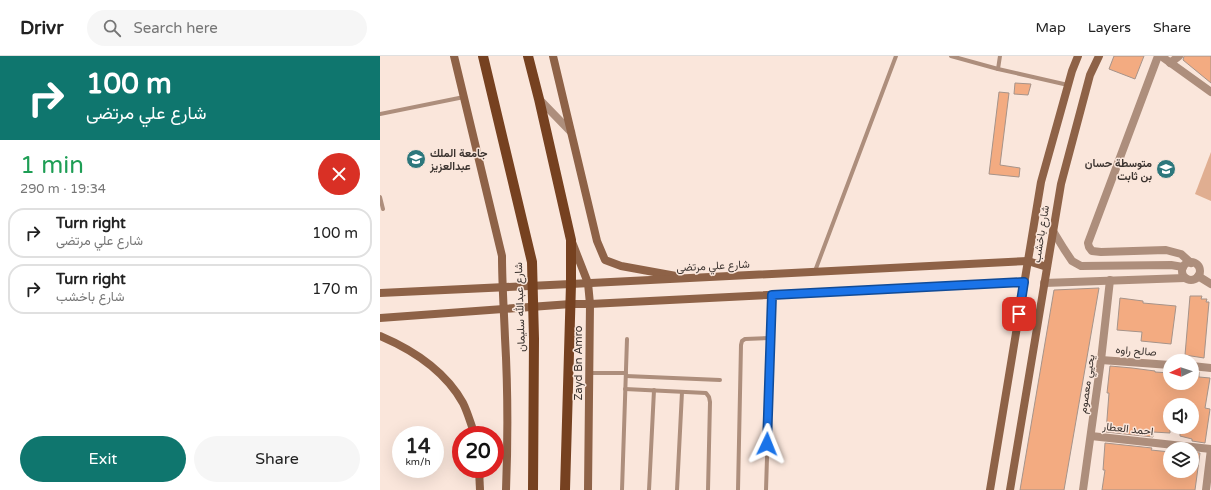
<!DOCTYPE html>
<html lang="en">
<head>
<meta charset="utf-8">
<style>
	:root { --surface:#fff; --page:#f6f6f6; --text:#222; --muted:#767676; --line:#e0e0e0; --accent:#0f766e }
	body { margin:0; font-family:"Varela Round",Vazirmatn,sans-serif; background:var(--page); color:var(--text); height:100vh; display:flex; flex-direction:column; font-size:15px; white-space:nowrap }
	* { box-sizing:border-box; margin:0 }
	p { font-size:13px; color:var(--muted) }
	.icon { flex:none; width:22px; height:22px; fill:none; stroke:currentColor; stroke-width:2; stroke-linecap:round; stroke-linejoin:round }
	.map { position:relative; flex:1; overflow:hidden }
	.side { display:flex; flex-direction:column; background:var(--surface); width:380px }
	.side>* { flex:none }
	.hud { background:#0f766e; color:#fff; overflow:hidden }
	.needle { width:26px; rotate:266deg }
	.controls { position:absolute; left:783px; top:298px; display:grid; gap:8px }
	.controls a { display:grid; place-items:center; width:36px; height:36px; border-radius:50%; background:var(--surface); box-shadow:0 4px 16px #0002; font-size:20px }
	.speed { position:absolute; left:12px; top:370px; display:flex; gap:8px; font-size:20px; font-weight:700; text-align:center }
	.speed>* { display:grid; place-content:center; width:52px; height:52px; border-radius:50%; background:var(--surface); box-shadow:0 4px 16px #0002; line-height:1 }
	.speed small { font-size:10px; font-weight:400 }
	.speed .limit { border:6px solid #d22; background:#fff; color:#111 }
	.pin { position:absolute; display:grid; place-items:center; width:34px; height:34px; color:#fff; margin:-17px; border-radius:8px; box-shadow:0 2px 6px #0006 }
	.me { position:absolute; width:44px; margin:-22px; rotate:2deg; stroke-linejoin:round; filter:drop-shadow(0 0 3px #0008) }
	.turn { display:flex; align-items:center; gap:14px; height:84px; padding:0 20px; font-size:18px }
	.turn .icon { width:52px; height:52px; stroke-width:2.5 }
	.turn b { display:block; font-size:28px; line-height:34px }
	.round { display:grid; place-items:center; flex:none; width:42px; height:42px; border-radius:21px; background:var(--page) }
	.overview { display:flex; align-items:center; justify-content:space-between; height:68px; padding:0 20px }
	h1 { font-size:24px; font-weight:600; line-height:30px; color:#1e9e55 }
	.action { display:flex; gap:8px; margin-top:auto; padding:8px 20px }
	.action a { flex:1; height:46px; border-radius:24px; background:var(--accent); color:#fff; font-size:16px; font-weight:600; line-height:46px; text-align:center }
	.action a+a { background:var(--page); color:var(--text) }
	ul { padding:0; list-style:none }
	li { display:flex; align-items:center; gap:12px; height:50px; margin:0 8px 6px; padding:0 12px; border:2px solid var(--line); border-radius:16px }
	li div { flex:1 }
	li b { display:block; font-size:15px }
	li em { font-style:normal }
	header { display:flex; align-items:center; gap:24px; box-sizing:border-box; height:56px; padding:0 20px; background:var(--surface); border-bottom:1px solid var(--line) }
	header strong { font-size:19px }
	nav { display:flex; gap:22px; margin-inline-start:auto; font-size:14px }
	.search { width:280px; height:36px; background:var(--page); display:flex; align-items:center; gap:10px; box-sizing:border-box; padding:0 14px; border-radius:22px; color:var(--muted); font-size:15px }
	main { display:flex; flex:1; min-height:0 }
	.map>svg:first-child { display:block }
</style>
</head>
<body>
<header>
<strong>Drivr</strong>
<div class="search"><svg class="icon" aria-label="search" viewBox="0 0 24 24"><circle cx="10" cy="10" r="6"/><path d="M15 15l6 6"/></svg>Search here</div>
<nav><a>Map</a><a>Layers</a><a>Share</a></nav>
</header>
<main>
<section class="side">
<div class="hud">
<div class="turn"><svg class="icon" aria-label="right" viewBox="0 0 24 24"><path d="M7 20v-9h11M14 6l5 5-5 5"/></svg><div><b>100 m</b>شارع علي مرتضى</div></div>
</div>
<div class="overview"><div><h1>1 min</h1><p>290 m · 19:34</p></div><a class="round" style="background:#d93025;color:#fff"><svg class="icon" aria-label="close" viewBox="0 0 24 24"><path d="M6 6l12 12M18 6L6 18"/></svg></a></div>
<ul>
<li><svg class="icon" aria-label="right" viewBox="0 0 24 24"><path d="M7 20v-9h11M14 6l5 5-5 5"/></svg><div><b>Turn right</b><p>شارع علي مرتضى</p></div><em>100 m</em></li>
<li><svg class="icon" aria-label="right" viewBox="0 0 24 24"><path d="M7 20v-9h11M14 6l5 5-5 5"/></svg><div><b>Turn right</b><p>شارع باخشب</p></div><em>170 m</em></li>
</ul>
<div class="action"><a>Exit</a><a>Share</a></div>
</section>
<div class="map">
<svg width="831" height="434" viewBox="0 0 831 434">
	<rect width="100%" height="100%" fill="#fae6db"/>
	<polygon fill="#e0ae91" points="831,96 831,145 815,138"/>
	<g fill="#f3ab81" stroke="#a69389">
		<polygon points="734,0 764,0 755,23 729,13"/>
		<polygon points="804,0 831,0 831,27 803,4"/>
		<polygon points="635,27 651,28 648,39 634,38"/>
		<polygon points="619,36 629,37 620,109 640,112 639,121 609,118"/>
		<polygon points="719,232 684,434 640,434 674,234"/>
		<polygon points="810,240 822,240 821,243 827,243 826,246 829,246 824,302 805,299"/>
		<polygon points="740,242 763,245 763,247 796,250 791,288 761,285 762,276 737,274"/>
		<polygon points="730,310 752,312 775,315 775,316 790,317 790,327 812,327 812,316 819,316 819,321 830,322 825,352 830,353 825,387 812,385 812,383 800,380 800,371 812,371 812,348 797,346 797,349 790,349 790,377 773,376 773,381 726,376 729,337 727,337"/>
		<polygon points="725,387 772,392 771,394 790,396 790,415 812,415 812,396 820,397 815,434 722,434 725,414 723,414"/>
	</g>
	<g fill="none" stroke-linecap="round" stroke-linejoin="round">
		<g stroke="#ad8e7c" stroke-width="4">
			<polyline points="571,0 618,13 688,29"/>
			<polyline points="618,13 620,0"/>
			<polyline points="0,58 84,41"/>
			<polyline points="0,141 3,153"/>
			<polyline points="435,215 516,0"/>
			<polyline points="209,317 246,317"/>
			<polyline points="246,320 340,324"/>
			<polyline points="245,333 326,337 329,341 330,346 328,434"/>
			<polyline points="242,434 247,283"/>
			<polyline points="269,434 274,334"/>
			<polyline points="297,434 302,336"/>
			<polyline points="358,434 361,289 362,285 365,283 391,282"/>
			<polyline points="386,434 392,239"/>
		</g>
		<g stroke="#ad8e7c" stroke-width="8">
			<polyline points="778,0 708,187 709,191 712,195 721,196 786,194 801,198 811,207"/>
			<polyline points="781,0 831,36"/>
			<polyline points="790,7 799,0"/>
			<polyline points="159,43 191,76"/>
			<polyline points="673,175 684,193 692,205 701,210 791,209 803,211"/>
			<circle cx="811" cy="215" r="9"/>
			<polyline points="818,220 831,228"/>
			<polyline points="664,227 805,222"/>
			<polyline points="721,304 790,309"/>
			<polyline points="812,310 831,312"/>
			<polyline points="711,380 831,393"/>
			<polyline points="703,434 721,304 730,224"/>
			<polyline points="826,434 831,393"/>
		</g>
		<g stroke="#8e6247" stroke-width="8">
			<path d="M 74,0 L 122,200 C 122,228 124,255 125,282 C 128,333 128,383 126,434"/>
			<polyline points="173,0 217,185 225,204 241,210 296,220"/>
			<polyline points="192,186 208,227 210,248 208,434"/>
			<polyline points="0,237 191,228 648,205 667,211"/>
			<polyline points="0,262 191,248 210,248 644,226"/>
			<path d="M 0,280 C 33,294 65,315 83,347 C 88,357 91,369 95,379"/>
			<polyline points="99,413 100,434"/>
			<polyline points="610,434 661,126 692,15 698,0"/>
			<polyline points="630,434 681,128 710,19 719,0"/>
		</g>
		<g stroke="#764120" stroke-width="10">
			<polyline points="103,0 152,206 154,283 153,434"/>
			<polyline points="148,0 159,43 191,184 191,228 185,434"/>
		</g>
	</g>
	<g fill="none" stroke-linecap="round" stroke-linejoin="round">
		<defs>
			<polyline id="route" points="387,388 392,239 644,226 639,258"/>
		</defs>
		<use href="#route" stroke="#114b97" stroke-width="10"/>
		<use href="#route" stroke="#1a73e8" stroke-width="7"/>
	</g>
	<defs>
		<symbol id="university-disc" viewBox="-11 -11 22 22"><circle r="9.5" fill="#2d777c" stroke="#fae6db"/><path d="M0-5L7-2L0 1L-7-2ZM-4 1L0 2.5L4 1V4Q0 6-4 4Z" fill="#fff"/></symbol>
		<symbol id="school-disc" viewBox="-11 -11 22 22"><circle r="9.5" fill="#2d777c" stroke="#fae6db"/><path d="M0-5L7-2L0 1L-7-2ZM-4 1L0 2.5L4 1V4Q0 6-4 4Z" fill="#fff"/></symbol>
	</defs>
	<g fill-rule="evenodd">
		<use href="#university-disc" x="25" y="92" width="22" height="22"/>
		<use href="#school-disc" x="775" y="102" width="22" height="22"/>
	</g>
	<g text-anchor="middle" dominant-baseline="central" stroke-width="3" stroke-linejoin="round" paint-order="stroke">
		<g font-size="11" font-weight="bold" fill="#3b332f" stroke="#fae6db" text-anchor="start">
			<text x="50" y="97">جامعة الملك<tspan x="50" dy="13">عبدالعزيز</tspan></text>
			<text x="772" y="107" text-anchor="end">متوسطة حسان<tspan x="772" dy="13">بن ثابت</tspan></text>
		</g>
		<g font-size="11" fill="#3b332f" stroke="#fae6db">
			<text transform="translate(661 178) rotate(-81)">شارع باخشب</text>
			<text transform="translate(333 210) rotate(-3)">شارع علي مرتضى</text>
			<text transform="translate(140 251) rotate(-92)">شارع عبدالله سليمان</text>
			<text transform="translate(756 295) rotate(4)">صالح راوه</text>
			<text transform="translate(198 307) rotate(-90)">Zayd Bn Amro</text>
			<text transform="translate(707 328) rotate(-82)">يحيي معصوم</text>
			<text transform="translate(748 373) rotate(6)">احمد العطار</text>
		</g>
	</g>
</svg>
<div class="controls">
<a><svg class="needle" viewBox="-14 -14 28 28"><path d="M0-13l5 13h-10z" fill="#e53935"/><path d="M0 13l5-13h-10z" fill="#767676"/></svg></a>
<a><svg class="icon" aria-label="sound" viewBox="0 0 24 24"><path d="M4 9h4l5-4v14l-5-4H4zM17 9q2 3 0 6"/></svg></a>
<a><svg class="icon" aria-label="layers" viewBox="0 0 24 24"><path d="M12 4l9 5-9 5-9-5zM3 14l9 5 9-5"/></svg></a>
</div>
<div class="speed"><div>14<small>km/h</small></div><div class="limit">20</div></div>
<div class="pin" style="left:639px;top:258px;background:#d93025"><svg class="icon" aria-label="arrive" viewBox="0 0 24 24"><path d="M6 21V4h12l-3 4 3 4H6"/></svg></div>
<svg class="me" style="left:387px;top:388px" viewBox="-20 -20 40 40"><path d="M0-17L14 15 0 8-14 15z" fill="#1a73e8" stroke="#fff" stroke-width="4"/></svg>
</div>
</main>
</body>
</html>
